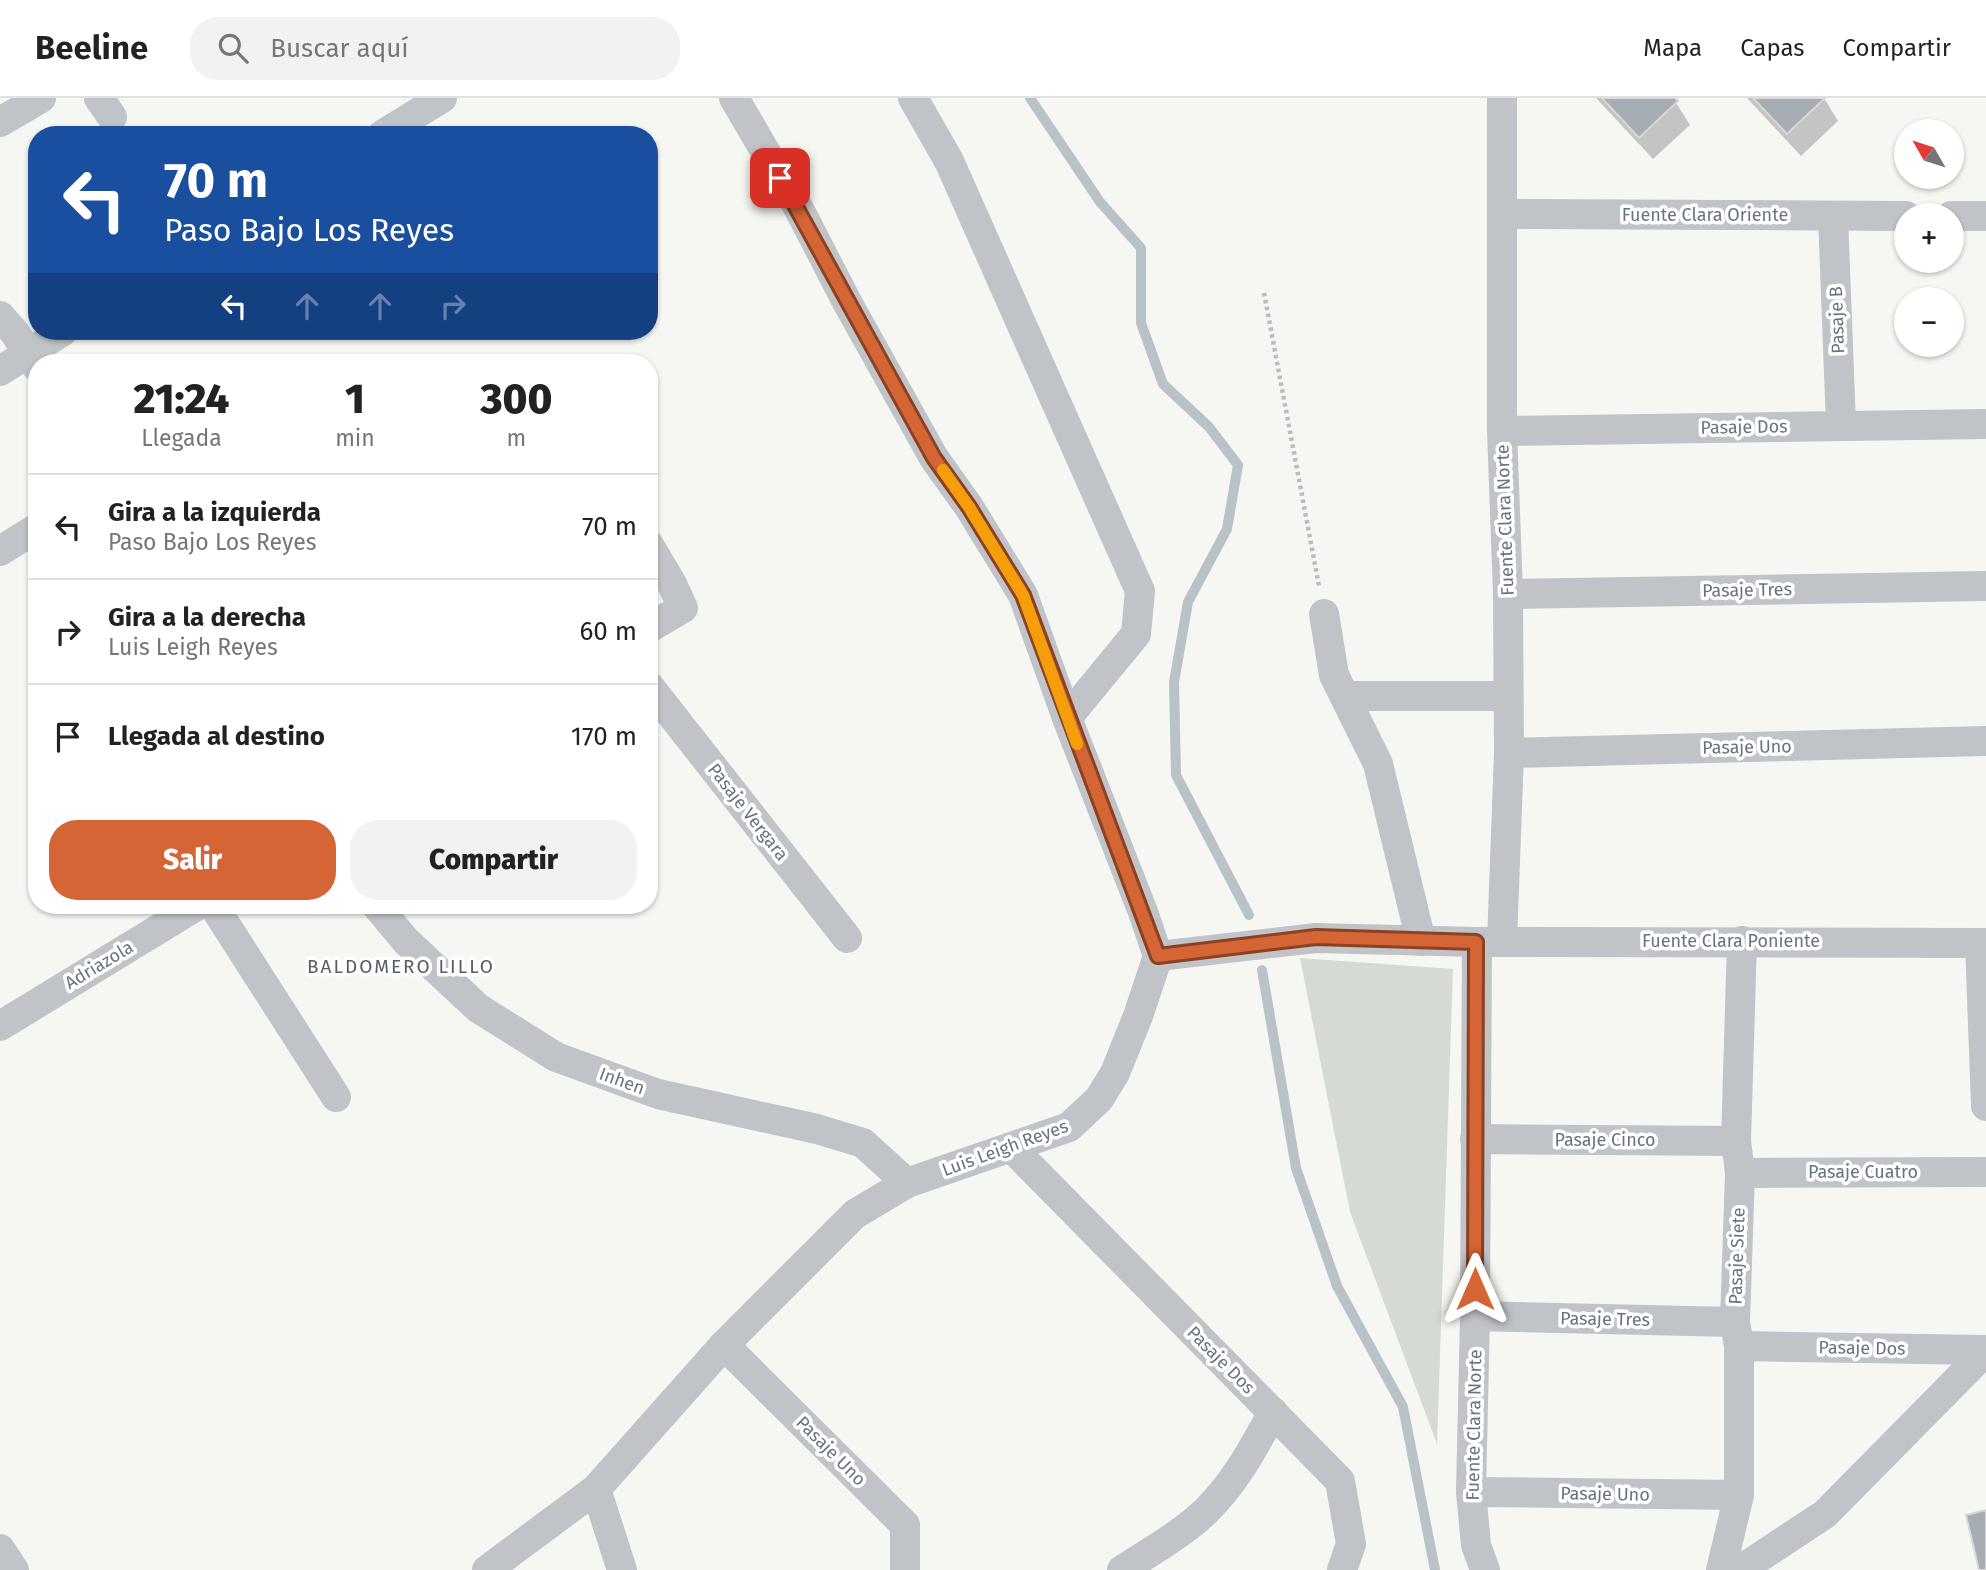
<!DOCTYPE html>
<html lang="es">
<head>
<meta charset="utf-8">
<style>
	:root { --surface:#fff; --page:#f2f2f2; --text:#222; --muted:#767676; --line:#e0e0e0; --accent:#d56534 }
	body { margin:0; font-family:"Fira Sans",sans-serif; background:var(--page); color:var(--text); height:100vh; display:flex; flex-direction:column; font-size:26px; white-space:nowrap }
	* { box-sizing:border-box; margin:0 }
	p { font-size:23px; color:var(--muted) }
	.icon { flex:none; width:38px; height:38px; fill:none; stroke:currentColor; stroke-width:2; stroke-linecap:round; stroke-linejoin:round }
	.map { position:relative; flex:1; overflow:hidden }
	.drawer { position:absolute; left:28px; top:256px; width:630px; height:560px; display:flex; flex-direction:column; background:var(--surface); border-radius:28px; box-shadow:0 2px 5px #0004 }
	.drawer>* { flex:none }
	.banner { position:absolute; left:28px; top:28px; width:630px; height:214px; border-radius:28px; box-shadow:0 2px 5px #0004; background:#1a4fa0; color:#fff; overflow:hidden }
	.needle { width:46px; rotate:309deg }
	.tools { position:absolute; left:1894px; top:21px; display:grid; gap:14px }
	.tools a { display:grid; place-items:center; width:70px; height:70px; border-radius:50%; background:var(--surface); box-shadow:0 2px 5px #0004; font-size:35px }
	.pin { position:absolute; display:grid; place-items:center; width:60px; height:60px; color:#fff; margin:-30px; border-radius:14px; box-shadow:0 4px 10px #0006 }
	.me { position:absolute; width:77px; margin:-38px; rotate:0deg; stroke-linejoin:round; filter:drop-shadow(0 0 5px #0008) }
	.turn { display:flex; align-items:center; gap:24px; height:147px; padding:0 21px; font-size:32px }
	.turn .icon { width:91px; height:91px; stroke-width:2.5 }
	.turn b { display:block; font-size:49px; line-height:60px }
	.lanes { display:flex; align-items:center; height:66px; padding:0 21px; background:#0003; justify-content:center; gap:35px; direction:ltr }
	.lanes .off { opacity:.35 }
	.eta { display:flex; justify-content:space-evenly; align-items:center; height:119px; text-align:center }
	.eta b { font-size:42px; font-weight:800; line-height:49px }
	.action { display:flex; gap:14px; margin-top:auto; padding:14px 21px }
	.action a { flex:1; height:80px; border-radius:28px; background:var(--accent); color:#fff; font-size:28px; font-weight:800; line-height:80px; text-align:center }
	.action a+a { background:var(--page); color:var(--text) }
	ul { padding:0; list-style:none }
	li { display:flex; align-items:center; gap:21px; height:105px; padding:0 21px; border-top:2px solid var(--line) }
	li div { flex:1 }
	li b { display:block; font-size:26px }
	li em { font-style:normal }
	header { display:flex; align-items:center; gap:42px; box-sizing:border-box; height:98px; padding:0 35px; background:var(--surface); border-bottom:2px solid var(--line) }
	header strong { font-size:33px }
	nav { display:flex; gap:38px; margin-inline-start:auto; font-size:24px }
	.search { width:490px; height:63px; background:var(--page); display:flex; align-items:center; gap:18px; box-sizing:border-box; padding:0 24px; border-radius:28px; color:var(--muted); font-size:26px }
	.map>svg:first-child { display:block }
</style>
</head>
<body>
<header>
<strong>Beeline</strong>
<div class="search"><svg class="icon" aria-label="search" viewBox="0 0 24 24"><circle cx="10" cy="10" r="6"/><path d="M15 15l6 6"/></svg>Buscar aquí</div>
<nav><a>Mapa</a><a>Capas</a><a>Compartir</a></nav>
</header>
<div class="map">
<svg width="1986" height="1472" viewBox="0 0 1986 1472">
	<rect width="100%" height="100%" fill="#f6f6f3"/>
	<polygon fill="#d5dbd3" points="1300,860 1453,871 1437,1346 1350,1114"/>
	<g fill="#0003">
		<polygon points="1596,0 1673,0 1690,27 1653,61"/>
		<polygon points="1747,0 1824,0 1838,23 1801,58"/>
	</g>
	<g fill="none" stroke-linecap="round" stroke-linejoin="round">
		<g stroke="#b9c2c7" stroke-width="10">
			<polyline points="1030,0 1100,104 1141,150 1141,225 1163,286 1209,329 1238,367 1227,431 1188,504 1174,584 1176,677 1249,817"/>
			<polyline points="1262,872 1296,1070 1337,1188 1403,1309 1435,1472"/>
		</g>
	</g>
	<g fill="#a6adb3" stroke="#d7d8d6" stroke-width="2">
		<polygon points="1602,0 1675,0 1678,3 1639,40"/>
		<polygon points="1753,0 1825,0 1787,36"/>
		<polygon points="1986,1412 1986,1472 1979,1472 1966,1417"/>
	</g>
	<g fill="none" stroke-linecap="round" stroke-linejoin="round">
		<polyline stroke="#babcbf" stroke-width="4.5" stroke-dasharray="3.5 3.5" stroke-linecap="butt" points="1264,195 1319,488"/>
		<g stroke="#c0c3c7" stroke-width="30">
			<polyline points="99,0 112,19"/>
			<polyline points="913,0 949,63 1140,493 1136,536 1067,620"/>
			<polyline points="1502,0 1502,333 1508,496 1509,655 1502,844"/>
			<polyline points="0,24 41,0"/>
			<polyline points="382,37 442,0"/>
			<polyline points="1504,116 1906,118"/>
			<polyline points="1833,118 1841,327"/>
			<polyline points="1951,118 1986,118"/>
			<polyline points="0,218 15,235 37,269"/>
			<polyline points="0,273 63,233"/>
			<polyline points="1502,333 1986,326"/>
			<polyline points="649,447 672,486 683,510 649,530"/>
			<polyline points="0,453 37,430"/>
			<polyline points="1508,496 1986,488"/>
			<polyline points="1324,516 1334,577 1378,666 1421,843"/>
			<polyline points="649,588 847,840"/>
			<polyline points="1345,598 1508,598"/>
			<polyline points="1509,655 1986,643"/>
			<polyline points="213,807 336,999"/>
			<polyline points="376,807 406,843 478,910 556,959 658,996 817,1031 863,1045 907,1085"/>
			<polyline points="1477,844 1475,1218 1471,1394 1476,1447 1485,1472"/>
			<polyline points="1980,845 1986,1008"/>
			<polyline points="1158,858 1316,840 1477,844 1986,845"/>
			<polyline points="0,928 198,807"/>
			<polyline points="1475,1041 1736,1043"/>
			<polyline points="1012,1050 1340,1383 1351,1446 1342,1472"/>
			<polyline points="1740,1075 1986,1074"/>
			<polyline points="1475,1218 1735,1224"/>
			<polyline points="724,1247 905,1427 905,1472"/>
			<polyline points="1739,1248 1986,1252"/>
			<polyline points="596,1391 622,1472"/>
			<polyline points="1471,1394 1739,1397"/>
			<polyline points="0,1451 14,1472"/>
			<polyline points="487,1472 596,1391 724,1247 855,1116 907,1085 1069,1029 1099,1001 1115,975 1138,918 1158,858 1143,814 1067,620 1023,497 969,409 934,360 847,204 800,113 734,0"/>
			<path d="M 1122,1472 C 1150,1454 1182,1436 1206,1413 C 1235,1385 1254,1349 1273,1314"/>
			<polyline points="1721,1472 1739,1397 1739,1248 1735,1224 1740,1075 1736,1043 1742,843"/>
			<polyline points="1740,1472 1825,1416 1986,1253"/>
		</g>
	</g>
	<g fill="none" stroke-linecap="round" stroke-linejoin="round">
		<defs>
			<polyline id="route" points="780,80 934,360 969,409 1023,497 1158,858 1316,839 1476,844 1475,1191"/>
		</defs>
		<use href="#route" stroke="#8a4222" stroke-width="18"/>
		<use href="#route" stroke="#d56534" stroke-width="12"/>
		<polyline stroke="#f59e0b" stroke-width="12" points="943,372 969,409 1023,497 1077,646"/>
	</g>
	<g text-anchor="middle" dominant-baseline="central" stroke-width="7" stroke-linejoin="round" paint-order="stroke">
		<g font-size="18" fill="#677482" stroke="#fff">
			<text x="1705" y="117">Fuente Clara Oriente</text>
			<text transform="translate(1837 222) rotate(-92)">Pasaje B</text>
			<text transform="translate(1744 329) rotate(-1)">Pasaje Dos</text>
			<text transform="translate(1505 422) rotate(-92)">Fuente Clara Norte</text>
			<text transform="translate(1747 492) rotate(-1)">Pasaje Tres</text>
			<text transform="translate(1747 649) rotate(-1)">Pasaje Uno</text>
			<text transform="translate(748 714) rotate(52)">Pasaje Vergara</text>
			<text x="1731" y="843">Fuente Clara Poniente</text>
			<text transform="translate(99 867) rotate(-31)">Adriazola</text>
			<text transform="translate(622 983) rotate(20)">Inhen</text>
			<text x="1605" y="1042">Pasaje Cinco</text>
			<text transform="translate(1005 1050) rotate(-20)">Luis Leigh Reyes</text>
			<text x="1863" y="1074">Pasaje Cuatro</text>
			<text transform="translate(1737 1158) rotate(-88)">Pasaje Siete</text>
			<text transform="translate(1605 1221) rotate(1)">Pasaje Tres</text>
			<text transform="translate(1862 1250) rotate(1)">Pasaje Dos</text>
			<text transform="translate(1221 1262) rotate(45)">Pasaje Dos</text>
			<text transform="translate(1474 1327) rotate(-89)">Fuente Clara Norte</text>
			<text transform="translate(831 1353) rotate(45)">Pasaje Uno</text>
			<text transform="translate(1605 1396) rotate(1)">Pasaje Uno</text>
		</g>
		<g font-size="19" letter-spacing="2" fill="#555e67" stroke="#fff">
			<text x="401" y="868">BALDOMERO LILLO</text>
		</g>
	</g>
</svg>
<div class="tools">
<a><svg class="needle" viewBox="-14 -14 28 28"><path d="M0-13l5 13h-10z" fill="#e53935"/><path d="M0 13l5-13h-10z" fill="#767676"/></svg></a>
<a>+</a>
<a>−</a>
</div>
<div class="pin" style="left:780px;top:80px;background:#d93025"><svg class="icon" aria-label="arrive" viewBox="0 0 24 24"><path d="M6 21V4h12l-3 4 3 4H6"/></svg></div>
<svg class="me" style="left:1475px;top:1191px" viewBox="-20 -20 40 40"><path d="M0-17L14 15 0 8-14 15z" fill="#d56534" stroke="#fff" stroke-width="4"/></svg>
<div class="banner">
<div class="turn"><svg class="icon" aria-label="left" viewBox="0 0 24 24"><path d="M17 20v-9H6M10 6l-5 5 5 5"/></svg><div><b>70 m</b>Paso Bajo Los Reyes</div></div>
<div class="lanes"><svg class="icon" aria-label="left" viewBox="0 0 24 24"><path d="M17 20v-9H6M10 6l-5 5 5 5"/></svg><svg class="icon off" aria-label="ahead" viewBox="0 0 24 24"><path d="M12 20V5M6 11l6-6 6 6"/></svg><svg class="icon off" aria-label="ahead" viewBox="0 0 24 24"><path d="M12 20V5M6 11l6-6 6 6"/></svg><svg class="icon off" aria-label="right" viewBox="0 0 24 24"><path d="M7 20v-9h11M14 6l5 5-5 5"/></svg></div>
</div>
<section class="drawer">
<div class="eta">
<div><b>21:24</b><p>Llegada</p></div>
<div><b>1</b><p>min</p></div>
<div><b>300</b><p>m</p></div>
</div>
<ul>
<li><svg class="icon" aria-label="left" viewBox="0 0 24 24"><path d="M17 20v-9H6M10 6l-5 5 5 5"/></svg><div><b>Gira a la izquierda</b><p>Paso Bajo Los Reyes</p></div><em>70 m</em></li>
<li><svg class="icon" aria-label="right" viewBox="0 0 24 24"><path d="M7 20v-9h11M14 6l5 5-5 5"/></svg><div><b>Gira a la derecha</b><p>Luis Leigh Reyes</p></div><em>60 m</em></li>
<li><svg class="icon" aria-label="arrive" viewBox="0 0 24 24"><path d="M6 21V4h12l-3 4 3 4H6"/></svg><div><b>Llegada al destino</b></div><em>170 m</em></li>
</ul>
<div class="action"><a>Salir</a><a>Compartir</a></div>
</section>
</div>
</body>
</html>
